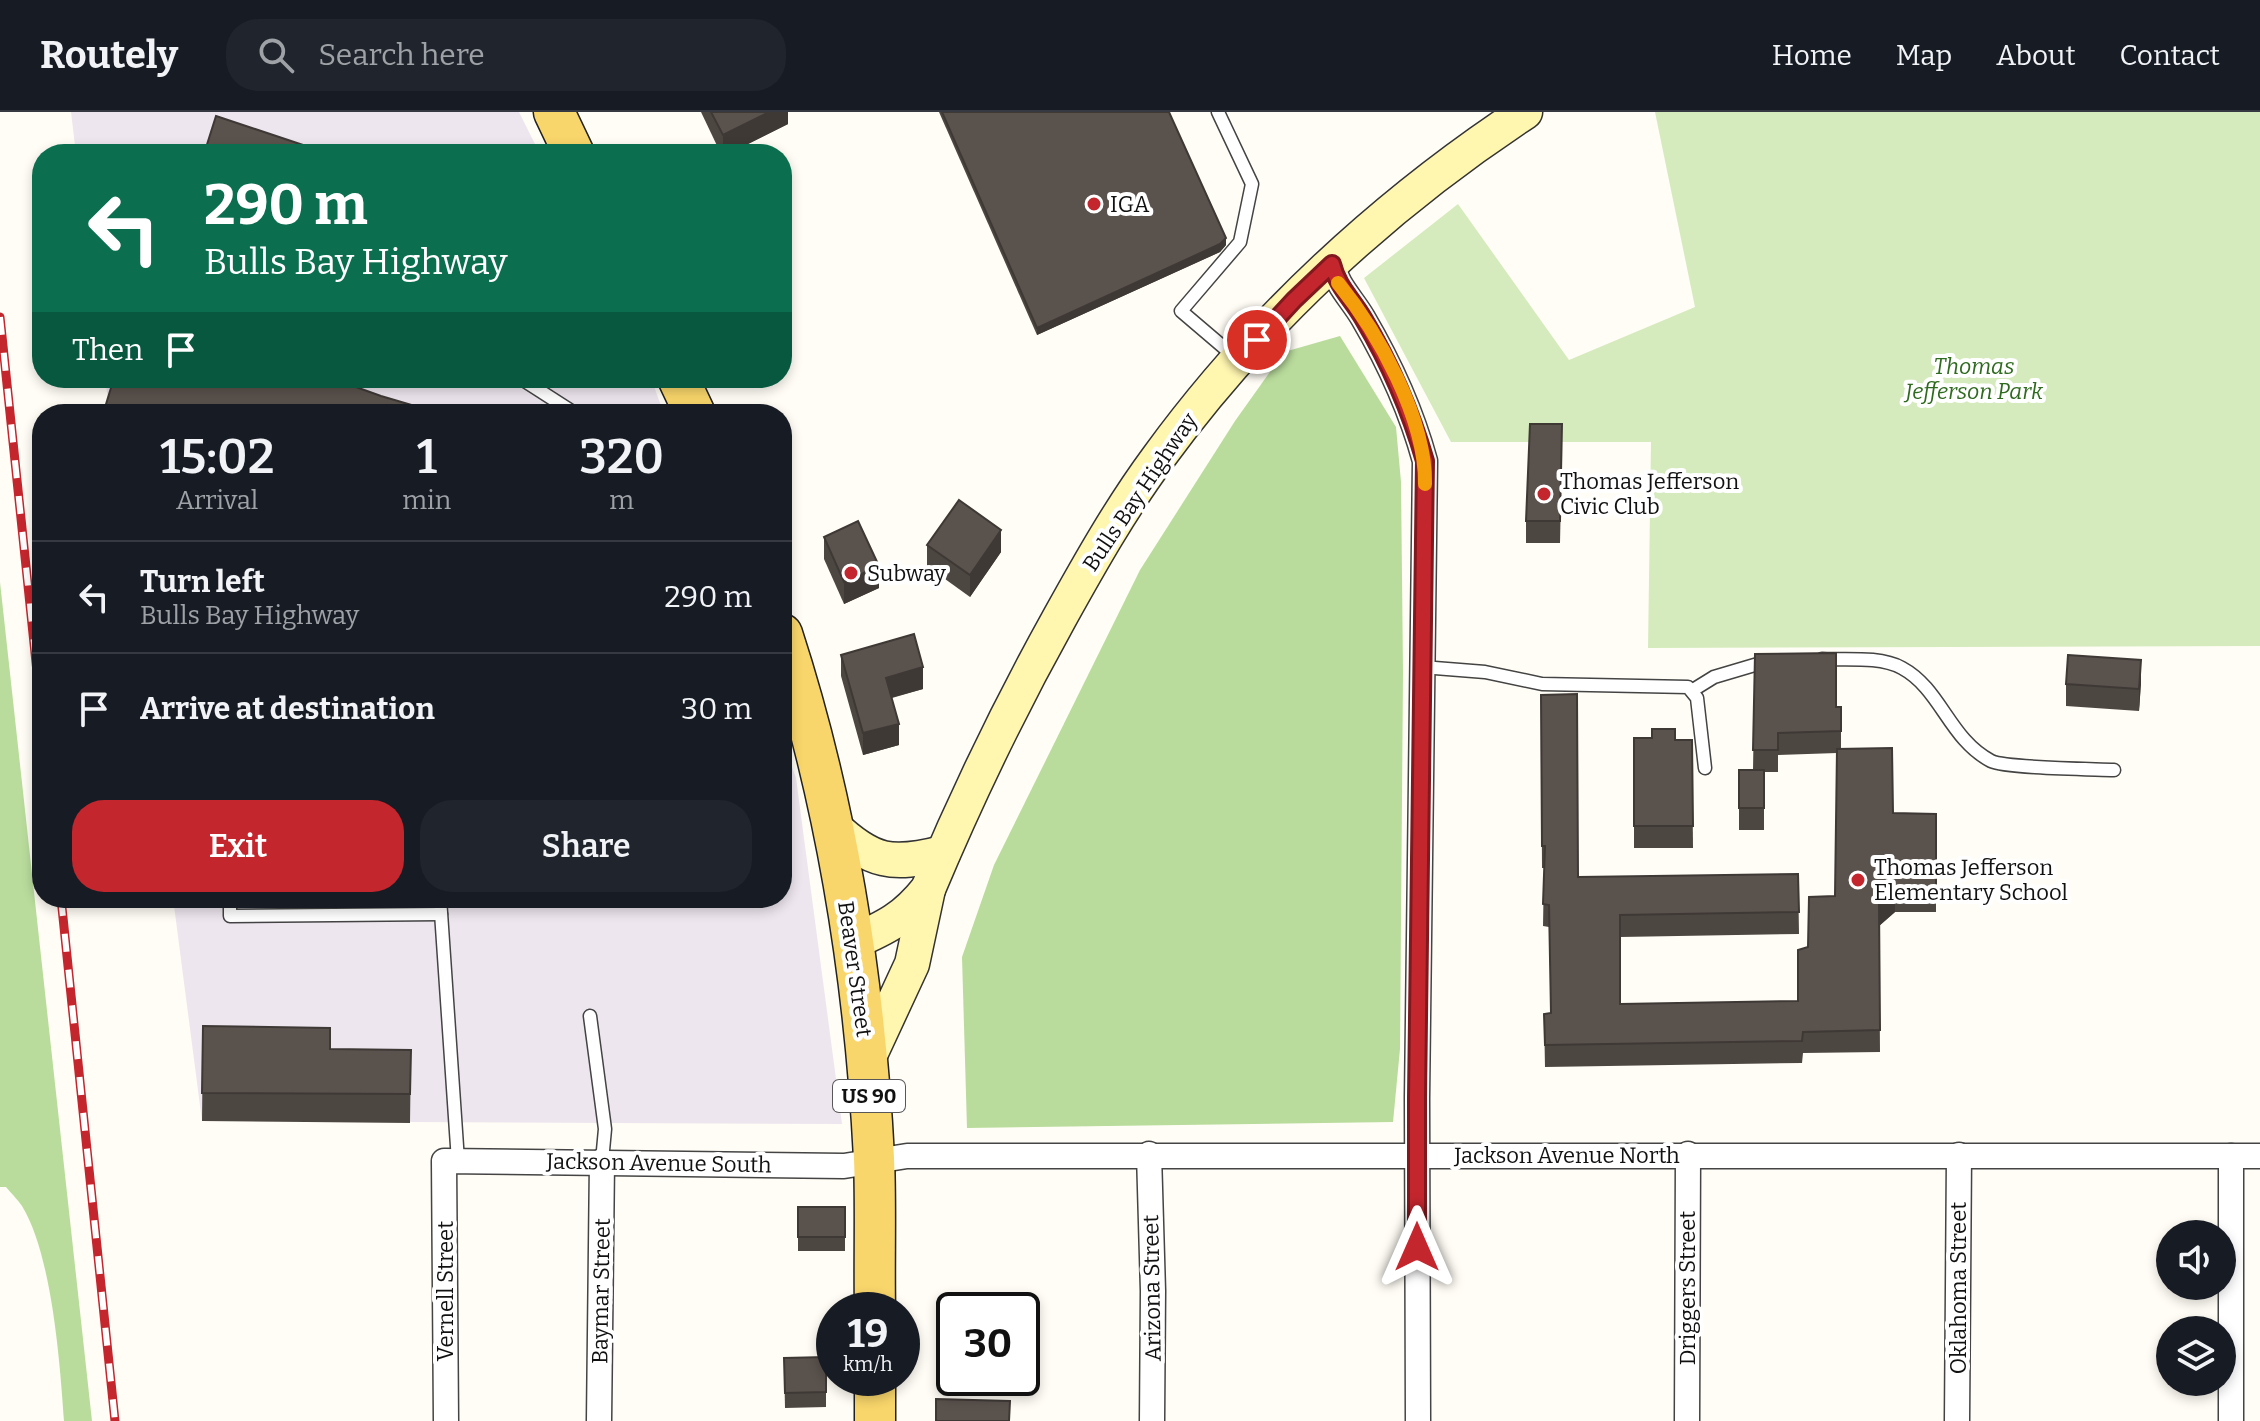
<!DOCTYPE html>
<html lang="en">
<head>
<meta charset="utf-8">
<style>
	:root { --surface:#171b24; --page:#20242c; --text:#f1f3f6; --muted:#9ea1a6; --line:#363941; --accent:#c4262e }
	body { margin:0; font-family:Bitter,serif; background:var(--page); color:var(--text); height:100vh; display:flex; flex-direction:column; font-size:30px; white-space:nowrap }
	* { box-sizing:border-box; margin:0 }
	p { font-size:26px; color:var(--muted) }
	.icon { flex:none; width:44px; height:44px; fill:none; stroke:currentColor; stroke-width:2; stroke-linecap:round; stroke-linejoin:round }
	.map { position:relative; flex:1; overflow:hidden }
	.drawer { position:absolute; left:32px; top:292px; width:760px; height:504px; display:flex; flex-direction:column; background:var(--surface); border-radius:32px; box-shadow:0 4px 12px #0003 }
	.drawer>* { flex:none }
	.guide { position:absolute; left:32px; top:32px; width:760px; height:244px; border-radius:32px; box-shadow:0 4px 12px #0003; background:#0b6e4f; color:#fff; overflow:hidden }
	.fabs { position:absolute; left:2156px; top:1108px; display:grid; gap:16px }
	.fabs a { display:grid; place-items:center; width:80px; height:80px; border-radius:50%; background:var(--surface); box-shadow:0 4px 12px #0003; font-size:40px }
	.speed { position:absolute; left:816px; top:1180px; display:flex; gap:16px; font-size:40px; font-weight:700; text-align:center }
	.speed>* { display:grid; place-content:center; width:104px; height:104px; border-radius:50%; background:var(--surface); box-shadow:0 4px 12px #0003; line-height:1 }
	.speed small { font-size:20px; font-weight:400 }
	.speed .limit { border:4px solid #111; border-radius:12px; background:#fff; color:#111 }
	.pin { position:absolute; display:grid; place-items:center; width:68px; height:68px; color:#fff; margin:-34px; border:4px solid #fff; border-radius:50%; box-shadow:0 2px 8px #0007 }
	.me { position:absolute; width:88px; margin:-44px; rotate:0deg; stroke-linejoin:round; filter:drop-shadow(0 0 6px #0008) }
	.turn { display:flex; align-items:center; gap:28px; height:168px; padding:0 40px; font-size:36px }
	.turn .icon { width:104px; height:104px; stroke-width:2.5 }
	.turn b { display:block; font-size:56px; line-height:68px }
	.then { display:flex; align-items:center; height:76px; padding:0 40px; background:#0003; gap:16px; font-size:30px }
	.eta { display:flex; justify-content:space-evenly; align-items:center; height:136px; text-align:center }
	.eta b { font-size:48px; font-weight:600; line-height:56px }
	.action { display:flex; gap:16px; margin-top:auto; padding:16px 40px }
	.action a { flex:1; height:92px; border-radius:32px; background:var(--accent); color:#fff; font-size:32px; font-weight:600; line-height:92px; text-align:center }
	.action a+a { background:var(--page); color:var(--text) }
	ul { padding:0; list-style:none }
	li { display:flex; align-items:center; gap:24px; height:112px; padding:0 40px; border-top:2px solid var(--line) }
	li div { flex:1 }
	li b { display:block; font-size:30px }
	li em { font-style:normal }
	header { display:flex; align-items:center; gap:48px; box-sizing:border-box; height:112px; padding:0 40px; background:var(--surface); border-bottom:2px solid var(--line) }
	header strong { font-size:38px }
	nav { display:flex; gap:44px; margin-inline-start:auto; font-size:28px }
	.search { width:560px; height:72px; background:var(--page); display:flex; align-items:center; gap:20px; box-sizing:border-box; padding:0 28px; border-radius:32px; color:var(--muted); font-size:30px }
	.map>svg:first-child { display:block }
</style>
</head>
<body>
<header>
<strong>Routely</strong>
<div class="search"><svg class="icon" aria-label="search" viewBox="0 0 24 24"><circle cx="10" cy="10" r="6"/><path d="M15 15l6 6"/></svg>Search here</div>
<nav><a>Home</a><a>Map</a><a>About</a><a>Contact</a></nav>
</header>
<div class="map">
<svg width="2260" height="1309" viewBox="0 0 2260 1309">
	<rect width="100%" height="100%" fill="#fffdf5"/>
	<g fill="#eee6ef">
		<polygon points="71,0 519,0 540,42 76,42"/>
		<polygon points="105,266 651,266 664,302 110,302"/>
		<polygon points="782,627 796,666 842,1012 202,1009 173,786 782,786"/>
	</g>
	<polygon fill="#d5ebbd" points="1655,0 2260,0 2260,534 1648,536 1651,330 1451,330 1364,166 1458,92 1569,248 1695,195"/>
	<g fill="#b9dc9c">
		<polygon points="1340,224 1396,315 1401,370 1403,560 1400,937 1393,1010 967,1016 962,845 994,753 1140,458 1235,309 1284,240"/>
		<path d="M 0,470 L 92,1309 L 64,1309 C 60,1251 52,1143 22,1094 C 18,1088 11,1081 6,1075 L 0,1075 Z"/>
	</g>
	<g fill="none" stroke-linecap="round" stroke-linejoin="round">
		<defs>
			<g id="lane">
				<polyline points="1218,0 1252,72 1240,130 1181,199 1235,245"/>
				<polyline points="520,266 576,302"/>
				<path d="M 1822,547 C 1846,548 1880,544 1902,556 C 1941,577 1949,627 1991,649 C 2005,656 2092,657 2114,658"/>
				<polyline points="1422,555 1485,560 1542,572 1688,575 1697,586 1705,656"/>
				<polyline points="1693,578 1714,565 1768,549"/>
				<polyline points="230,786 230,804 441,802"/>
				<polyline points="440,786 458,1049"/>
				<polyline points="590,904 605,1017 602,1049"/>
			</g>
			<g id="street">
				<path d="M 1332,152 C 1337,174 1352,187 1363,206 C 1390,252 1411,298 1425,349 L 1417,986 L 1418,1309"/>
				<polyline points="1149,1042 1153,1179 1152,1309"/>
				<polyline points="2231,1044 2231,1309"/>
				<polyline points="446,1309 444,1049 844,1054 907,1044 2260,1044"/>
				<polyline points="599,1309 602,1049"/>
				<polyline points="1687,1309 1688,1042"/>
				<polyline points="1957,1309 1959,1043"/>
			</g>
			<g id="secondary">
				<path d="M 833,714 C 872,751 892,754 943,741"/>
				<path d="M 853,830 C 887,815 905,806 928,777 C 967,684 1011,593 1060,505 C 1090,451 1121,396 1158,346 C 1257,210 1385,92 1525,0"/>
				<polyline points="867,949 912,852 928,777"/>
			</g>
			<g id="primary">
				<polyline points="554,0 574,42"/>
				<polyline points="678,266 695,302"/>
				<path d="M 782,522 C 837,691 865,869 874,1046 C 876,1097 874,1148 875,1198"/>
				<polyline points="875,1266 875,1309"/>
			</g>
		</defs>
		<use href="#lane" stroke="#444" stroke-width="15"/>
		<use href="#street" stroke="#444" stroke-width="27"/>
		<use href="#secondary" stroke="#333" stroke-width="37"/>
		<use href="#primary" stroke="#222" stroke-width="43"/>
		<use href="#lane" stroke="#fff" stroke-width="12"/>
		<use href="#street" stroke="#fff" stroke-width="24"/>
		<use href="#secondary" stroke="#fff6b0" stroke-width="34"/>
		<use href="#primary" stroke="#f9d66b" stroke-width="40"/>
		<defs>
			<g id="rail">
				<polyline points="0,205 42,608"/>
				<polyline points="61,786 115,1309"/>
			</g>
		</defs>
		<use href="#rail" stroke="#c4262e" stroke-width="9"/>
		<use href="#rail" stroke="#fff" stroke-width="6" stroke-dasharray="18" stroke-linecap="butt"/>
	</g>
	<g fill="#4d4742">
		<polygon points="701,0 788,0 788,12 728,42 721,42"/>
		<polygon points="939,0 1169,0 1226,133 1220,140 1037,223"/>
		<polygon points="1562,334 1560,431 1526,431 1526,409"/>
		<polygon points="824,425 879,476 844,492 824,447"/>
		<polygon points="927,433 1001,440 970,485 927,454"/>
		<polygon points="1755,542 1836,595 1841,595 1841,637 1893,701 1936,702 1936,800 1895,800 1879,814 1880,940 1803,941 1802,951 1545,955 1544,902 1551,901 1549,815 1543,814 1544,756 1542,756 1541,583 1578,765 1798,762 1799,822 1620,825 1620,892 1798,889 1808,835 1835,784 1837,641 1778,643 1778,660 1764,660 1764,718 1739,718 1739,658 1753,658"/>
		<polygon points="841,543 923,577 892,586 899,633 863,643 841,564"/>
		<polygon points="2141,570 2139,599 2066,594 2066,572"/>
		<polygon points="1634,626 1692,628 1693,736 1634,736"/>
		<polygon points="203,914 330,937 411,938 410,1011 202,1009"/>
		<rect x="798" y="1095" width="47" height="44"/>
		<polygon points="826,1245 826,1295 785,1296 784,1246"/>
	</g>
	<g fill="#3f3936">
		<polygon points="769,0 788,0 788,12 728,42 723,42 723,23"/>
		<polygon points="1226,126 1226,133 1220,140 1037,223 1037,216"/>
		<polygon points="1001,418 1001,440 970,485 970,463"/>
		<polygon points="879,454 879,476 844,492 844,470"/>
		<polygon points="2141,548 2141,570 2139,599 2139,577"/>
		<polygon points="923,555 923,577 886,587 886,566"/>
		<polygon points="899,612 899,633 863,643 863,621"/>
		<polygon points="1895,778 1895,800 1879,814 1879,792"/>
	</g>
	<g fill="#5a524d" stroke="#3f3936" stroke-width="2">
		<polygon points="711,0 769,0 723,23"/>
		<polygon points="942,0 1169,0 1226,126 1220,132 1037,216"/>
		<polygon points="216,4 330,42 204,42"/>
		<polygon points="114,266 331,266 381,284 442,302 103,302"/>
		<polygon points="1530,312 1562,312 1560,409 1526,409"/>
		<polygon points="959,388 1001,418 970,463 927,433"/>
		<polygon points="858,409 879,454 844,470 824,425"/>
		<polygon points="914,522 923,555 886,566 899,612 863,621 841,543"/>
		<polygon points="1836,541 1836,595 1841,595 1841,619 1778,621 1778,638 1753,638 1755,542"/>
		<polygon points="2068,543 2141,548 2139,577 2066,572"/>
		<polygon points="1577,582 1578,765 1798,762 1799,800 1620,803 1620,892 1798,889 1798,838 1808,835 1809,785 1835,784 1837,637 1892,636 1893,701 1936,702 1936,778 1895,778 1879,792 1880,918 1803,920 1802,929 1545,933 1544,902 1551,901 1549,793 1543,792 1545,734 1542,734 1541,583"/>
		<polygon points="1652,617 1675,617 1675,628 1692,628 1693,714 1634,714 1634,626 1652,626"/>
		<rect x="1739" y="658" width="25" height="38"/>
		<polygon points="203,914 330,916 330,937 411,938 410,982 202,981"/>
		<rect x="798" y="1095" width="47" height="30"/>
		<polygon points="826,1245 826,1280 785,1281 784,1246"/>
		<polygon points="936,1287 1010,1289 1009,1309 936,1309"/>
	</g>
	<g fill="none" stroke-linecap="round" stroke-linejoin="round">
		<defs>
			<path id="route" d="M 1257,228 L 1294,188 L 1332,152 C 1337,174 1352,187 1363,206 C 1391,253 1410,297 1425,349 L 1417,986 L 1417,1135"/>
		</defs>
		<use href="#route" stroke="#7f191e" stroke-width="20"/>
		<use href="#route" stroke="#c4262e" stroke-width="14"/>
		<path stroke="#f59e0b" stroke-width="14" d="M 1338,171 C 1378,220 1426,307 1425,372"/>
	</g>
	<g fill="#c4262e" stroke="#fff" stroke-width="3">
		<circle cx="1094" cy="92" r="8"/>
		<circle cx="1544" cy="382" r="8"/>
		<circle cx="851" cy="461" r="8"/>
		<circle cx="1858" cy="768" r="8"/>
	</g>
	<g text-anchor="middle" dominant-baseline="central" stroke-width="8" stroke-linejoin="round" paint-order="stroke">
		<rect fill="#fff" stroke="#585858" stroke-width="2" x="833" y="968" width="72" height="32" rx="6"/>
		<g font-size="20" font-weight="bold" fill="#111">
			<text x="869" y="984">US 90</text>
		</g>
		<g font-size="22" fill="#111" stroke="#fff" text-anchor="start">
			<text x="1110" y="92">IGA</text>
			<text x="1560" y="369">Thomas Jefferson<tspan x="1560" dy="25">Civic Club</tspan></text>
			<text x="867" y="461">Subway</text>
			<text x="1874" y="755">Thomas Jefferson<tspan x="1874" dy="25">Elementary School</tspan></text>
		</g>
		<g font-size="22" font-style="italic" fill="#2f6b1f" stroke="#fff">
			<text x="1974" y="254">Thomas<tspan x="1974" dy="25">Jefferson Park</tspan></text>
		</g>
		<g font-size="22" fill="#111" stroke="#fff">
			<text transform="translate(1140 380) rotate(-56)">Bulls Bay Highway</text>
			<text transform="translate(855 857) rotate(82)">Beaver Street</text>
			<text x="1567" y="1043">Jackson Avenue North</text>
			<text transform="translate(659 1051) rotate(1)">Jackson Avenue South</text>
			<text transform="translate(1152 1176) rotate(-91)">Arizona Street</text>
			<text transform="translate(1687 1176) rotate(-90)">Driggers Street</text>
			<text transform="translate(1958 1176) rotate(-90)">Oklahoma Street</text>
			<text transform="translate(445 1179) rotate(-90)">Vernell Street</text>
			<text transform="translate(601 1179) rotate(-89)">Baymar Street</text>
		</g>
	</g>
</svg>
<div class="fabs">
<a><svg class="icon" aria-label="sound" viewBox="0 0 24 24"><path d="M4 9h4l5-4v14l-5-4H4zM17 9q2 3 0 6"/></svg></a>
<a><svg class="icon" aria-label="layers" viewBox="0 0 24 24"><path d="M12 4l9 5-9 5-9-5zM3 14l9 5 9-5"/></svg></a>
</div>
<div class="speed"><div>19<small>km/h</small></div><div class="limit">30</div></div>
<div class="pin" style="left:1257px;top:228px;background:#d93025"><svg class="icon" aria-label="arrive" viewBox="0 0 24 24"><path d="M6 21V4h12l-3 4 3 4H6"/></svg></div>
<svg class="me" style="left:1417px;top:1135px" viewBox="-20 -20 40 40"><path d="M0-17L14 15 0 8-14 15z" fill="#c4262e" stroke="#fff" stroke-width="4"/></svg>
<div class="guide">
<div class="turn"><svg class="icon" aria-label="left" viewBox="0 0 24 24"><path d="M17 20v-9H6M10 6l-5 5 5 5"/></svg><div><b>290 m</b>Bulls Bay Highway</div></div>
<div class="then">Then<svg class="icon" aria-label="arrive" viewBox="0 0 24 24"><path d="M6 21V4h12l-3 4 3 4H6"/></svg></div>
</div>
<section class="drawer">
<div class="eta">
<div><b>15:02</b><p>Arrival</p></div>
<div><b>1</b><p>min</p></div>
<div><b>320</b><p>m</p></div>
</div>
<ul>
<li><svg class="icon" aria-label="left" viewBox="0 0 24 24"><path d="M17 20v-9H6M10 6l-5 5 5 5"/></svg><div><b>Turn left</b><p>Bulls Bay Highway</p></div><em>290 m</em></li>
<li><svg class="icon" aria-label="arrive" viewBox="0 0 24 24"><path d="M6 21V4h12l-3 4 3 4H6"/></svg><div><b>Arrive at destination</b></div><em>30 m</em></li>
</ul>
<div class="action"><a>Exit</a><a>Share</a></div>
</section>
</div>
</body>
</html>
